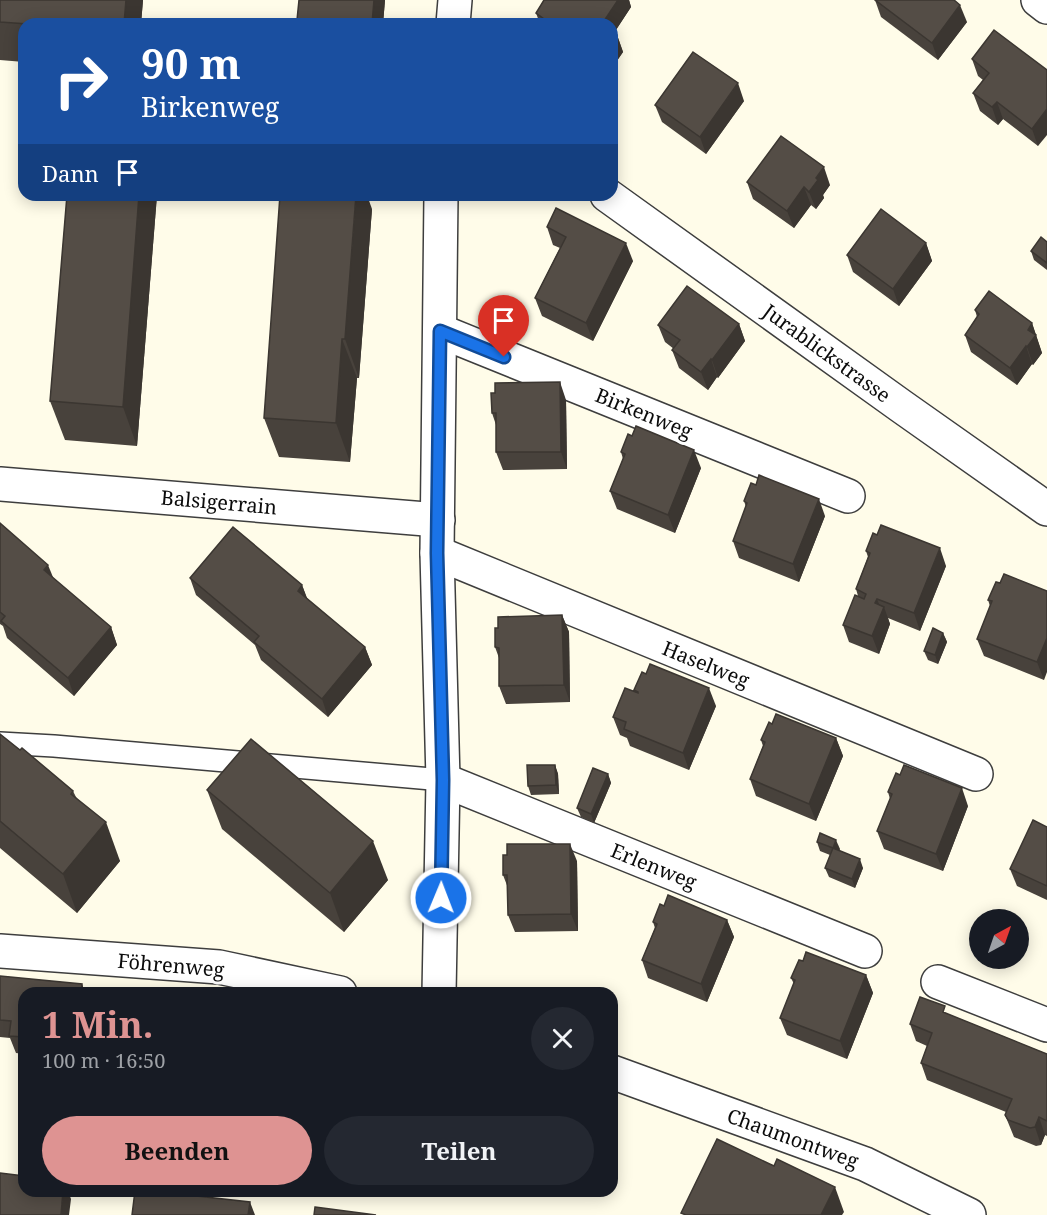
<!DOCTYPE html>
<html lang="de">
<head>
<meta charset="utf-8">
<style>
	:root { --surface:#171b24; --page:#242831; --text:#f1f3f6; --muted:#9ea1a6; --accent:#de9392 }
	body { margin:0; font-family:"Noto Serif",serif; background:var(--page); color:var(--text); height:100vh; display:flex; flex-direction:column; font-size:22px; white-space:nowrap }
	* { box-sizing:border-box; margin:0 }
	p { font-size:20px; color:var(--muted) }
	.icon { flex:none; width:33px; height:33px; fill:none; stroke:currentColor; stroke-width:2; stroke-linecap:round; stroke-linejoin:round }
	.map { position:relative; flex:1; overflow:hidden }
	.drawer { position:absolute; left:18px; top:987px; width:600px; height:210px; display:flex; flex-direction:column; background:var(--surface); border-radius:18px; box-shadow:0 3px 15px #0003 }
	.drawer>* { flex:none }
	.hud { position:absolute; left:18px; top:18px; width:600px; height:183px; border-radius:18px; box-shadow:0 3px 15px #0003; background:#1a4fa0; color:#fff; overflow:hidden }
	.needle { width:39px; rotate:40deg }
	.controls { position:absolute; left:969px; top:909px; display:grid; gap:12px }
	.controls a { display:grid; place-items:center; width:60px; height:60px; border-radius:50%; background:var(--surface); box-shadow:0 3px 15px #0003; font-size:30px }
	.pin { position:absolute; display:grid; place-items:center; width:51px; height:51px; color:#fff; margin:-62px -26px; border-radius:50% 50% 50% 0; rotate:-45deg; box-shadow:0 0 6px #0007 }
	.pin .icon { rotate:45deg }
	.me { position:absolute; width:66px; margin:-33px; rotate:1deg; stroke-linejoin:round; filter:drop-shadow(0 0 4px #0008) }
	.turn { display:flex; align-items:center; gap:21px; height:126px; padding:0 24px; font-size:27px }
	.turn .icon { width:78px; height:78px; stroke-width:2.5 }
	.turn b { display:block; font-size:42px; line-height:51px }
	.then { display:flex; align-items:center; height:57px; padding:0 24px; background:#0003; gap:12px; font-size:22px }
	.round { display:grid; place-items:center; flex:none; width:63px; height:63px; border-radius:32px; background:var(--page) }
	.head { display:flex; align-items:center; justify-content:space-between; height:102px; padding:0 24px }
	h1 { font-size:36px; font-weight:700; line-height:45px; color:var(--accent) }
	.action { display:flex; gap:12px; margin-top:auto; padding:12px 24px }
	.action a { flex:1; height:69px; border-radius:36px; background:var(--accent); color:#111; font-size:24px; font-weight:700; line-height:69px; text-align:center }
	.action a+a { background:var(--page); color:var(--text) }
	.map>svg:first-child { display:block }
</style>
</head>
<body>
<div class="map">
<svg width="1047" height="1215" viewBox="0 0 1047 1215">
	<rect width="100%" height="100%" fill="#fffce9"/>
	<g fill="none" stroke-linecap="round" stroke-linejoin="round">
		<defs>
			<polyline id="service" points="0,743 54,746 443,780"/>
			<g id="minor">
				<polyline points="1038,0 1047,7"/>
				<polyline points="453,24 455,0"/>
				<polyline points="607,195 901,406 1047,509"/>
				<polyline points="440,331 848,496"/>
				<polyline points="0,484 438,520"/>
				<polyline points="437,553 976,774"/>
				<polyline points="443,780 865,951"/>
				<polyline points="0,951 219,967 340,993"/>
				<polyline points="938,982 1047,1025"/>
				<polyline points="439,993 443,780 437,553 441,195"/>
				<polyline points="612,1072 865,1164 969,1215"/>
			</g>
		</defs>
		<use href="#service" stroke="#3e3e3e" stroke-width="24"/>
		<use href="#minor" stroke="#3e3e3e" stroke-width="36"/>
		<use href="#service" stroke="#fff" stroke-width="21"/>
		<use href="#minor" stroke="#fff" stroke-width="33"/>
	</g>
	<g fill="#48423c">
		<polygon points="0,0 143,0 141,24 24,24 24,62 0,60"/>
		<polygon points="299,0 385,0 383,24 299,24 297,20"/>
		<polygon points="544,0 629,0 631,7 614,33 617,35 623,52 612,68 612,24 540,24 536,13"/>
		<polygon points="875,0 967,22 938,60 881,17"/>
		<polygon points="972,59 1047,70 1038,146 1003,119 998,125 980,111 973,93 983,80 978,76"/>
		<polygon points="744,101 706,154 662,122 655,105"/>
		<polygon points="747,182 830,185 823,195 824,198 816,209 811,205 794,228 753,199"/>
		<polygon points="67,195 157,195 137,446 65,440 50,401"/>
		<polygon points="372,209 359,378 357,378 350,462 279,457 264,418"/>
		<polygon points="547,227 633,261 593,341 542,316 535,298 560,248 553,245"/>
		<polygon points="1047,242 1047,270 1034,260 1031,251"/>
		<polygon points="926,243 932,261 899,306 853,272 847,255"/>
		<polygon points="975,310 1032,323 1042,353 1033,365 1032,364 1017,385 971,352 965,335 977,317"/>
		<polygon points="739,324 745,341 718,378 717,377 708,390 679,368 672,350 674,349 665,342 658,325"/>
		<polygon points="566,400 567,469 503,470 496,452 496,425 492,413"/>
		<polygon points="621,452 701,468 675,533 617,509 610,491 623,459"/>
		<polygon points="744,501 825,516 799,582 739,558 733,541 746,507"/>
		<polygon points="0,523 53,578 111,627 117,645 74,696 7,638 3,626 0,624"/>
		<polygon points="866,551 946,566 920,631 888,618 890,624 879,654 849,642 843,625 858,596 856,589 868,557"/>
		<polygon points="190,578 302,585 307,599 365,647 372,665 328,717 261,660 255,645 196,595"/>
		<polygon points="1047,591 1044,680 984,656 977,639 990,606 988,600"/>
		<polygon points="562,615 569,632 570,702 506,704 499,686 499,658 495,647"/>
		<polygon points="943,633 947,642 938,664 928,660 924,651"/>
		<polygon points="634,690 716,706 689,770 630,746 627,738 620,735 613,717 635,692"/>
		<polygon points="772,724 836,738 843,756 816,821 756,796 750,779 763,746 761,740"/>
		<polygon points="0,734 20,750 73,791 76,797 120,861 77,913 0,848"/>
		<polygon points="555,765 558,774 559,794 531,795 528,786"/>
		<polygon points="608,774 611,783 594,823 581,817 577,808"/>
		<polygon points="207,790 388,880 344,932 222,829"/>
		<polygon points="888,792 968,806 943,871 884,849 877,831 890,799"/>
		<polygon points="1047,827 1047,900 1017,886 1010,869"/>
		<polygon points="817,842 840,849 839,850 863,868 855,888 829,877 825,868 830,855 820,851"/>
		<polygon points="577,861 578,931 515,932 508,915 508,888 503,875"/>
		<polygon points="664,906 727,920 734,937 707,1002 648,978 642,960 655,928 653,922"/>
		<polygon points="866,975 873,993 847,1059 787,1035 780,1018 794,984 791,978"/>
		<polygon points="0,976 82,984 85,993 24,993 24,1054 16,1053 10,1038 0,1037"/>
		<polygon points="948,1014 1047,1054 1047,1136 1045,1135 1041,1145 1036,1146 1014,1137 1005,1115 1006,1112 927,1080 921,1063 927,1046 916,1041 910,1024"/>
	</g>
	<g fill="#3b3631">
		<polygon points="126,0 143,0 141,24 124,24"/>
		<polygon points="374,0 385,0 383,24 372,24"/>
		<polygon points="618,0 629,0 631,7 612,36 612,24 602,24"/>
		<polygon points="960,5 967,22 938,60 932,43"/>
		<polygon points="617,35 623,52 612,68 612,41"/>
		<polygon points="738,83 744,101 706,154 700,137"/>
		<polygon points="997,102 1003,119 998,125 992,107"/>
		<polygon points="1047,109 1047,135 1038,146 1032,129"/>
		<polygon points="824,167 830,185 823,195 824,198 816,209 809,192 816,178"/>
		<polygon points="804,187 811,205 794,228 787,211"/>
		<polygon points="139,195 157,195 137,446 123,407"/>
		<polygon points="356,195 367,195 372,209 359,378 345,339"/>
		<polygon points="626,243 633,261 593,341 586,323"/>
		<polygon points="926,243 932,261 899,306 893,289"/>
		<polygon points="1032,323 1042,353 1033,365 1027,347 1028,330"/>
		<polygon points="739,324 745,341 718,378 712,360"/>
		<polygon points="342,339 357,378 350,462 336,423"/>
		<polygon points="1026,346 1032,364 1017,385 1010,368"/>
		<polygon points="711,359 717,377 708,390 701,372"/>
		<polygon points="560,382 566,400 567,469 561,452"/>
		<polygon points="694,450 701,468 675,533 668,515"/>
		<polygon points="819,499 825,516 799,582 793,564"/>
		<polygon points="940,548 946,566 920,631 914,613"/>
		<polygon points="48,565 55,582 44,570"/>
		<polygon points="302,585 309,603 298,591"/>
		<polygon points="877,599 882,612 884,607 890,624 879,654 872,636 875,603"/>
		<polygon points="562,615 569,632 570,702 564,685"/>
		<polygon points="111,627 117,645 74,696 68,678"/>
		<polygon points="943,633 947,642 938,664 935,655"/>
		<polygon points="1047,638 1047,672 1044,680 1037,662"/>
		<polygon points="365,647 372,665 328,717 322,699"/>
		<polygon points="709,688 716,706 689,770 683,753"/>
		<polygon points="836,738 843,756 816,821 809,804"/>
		<polygon points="555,765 558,774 559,794 556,785"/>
		<polygon points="608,774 611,783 594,823 591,814"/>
		<polygon points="962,788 968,806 943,871 936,854"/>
		<polygon points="106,822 120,861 77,913 63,874"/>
		<polygon points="836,840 840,849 836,857 833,848"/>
		<polygon points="373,841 388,880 344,932 330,893"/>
		<polygon points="570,844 577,861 578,931 571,914"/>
		<polygon points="860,859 863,868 855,888 852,879"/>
		<polygon points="727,920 734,937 707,1002 701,984"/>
		<polygon points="866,975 873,993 847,1059 840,1041"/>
		<polygon points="82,984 85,993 81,993"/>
		<polygon points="1039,1117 1045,1135 1041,1145 1035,1127"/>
		<polygon points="835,1187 844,1212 842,1215 821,1215"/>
		<polygon points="63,1191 68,1191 71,1199 69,1215 61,1215"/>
		<polygon points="250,1202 255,1215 248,1215"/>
	</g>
	<g fill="#544d46" stroke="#3b3631" stroke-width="1.5">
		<polygon points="0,0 126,0 124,24 28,24 0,22"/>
		<polygon points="299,0 374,0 372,24 345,24 297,20"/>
		<polygon points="544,0 618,0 602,24 551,24 536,13"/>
		<polygon points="875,0 954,0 960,5 932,43"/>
		<polygon points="994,30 1047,70 1047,109 1032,129 997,102 992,107 973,93 989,73 972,59"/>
		<polygon points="612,31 617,35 612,41"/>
		<polygon points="693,52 738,83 700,137 655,105"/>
		<polygon points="781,136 824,167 816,178 818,180 809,192 804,187 787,211 747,182"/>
		<polygon points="67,195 139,195 123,407 50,401"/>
		<polygon points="280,195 356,195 345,339 342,339 336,423 264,418"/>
		<polygon points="556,208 626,243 586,323 535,298 566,237 547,227"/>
		<polygon points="881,209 926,243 893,289 847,255"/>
		<polygon points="1041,237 1047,242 1047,263 1031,251"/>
		<polygon points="687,286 739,324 712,360 711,359 701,372 672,350 680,340 658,325"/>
		<polygon points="989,291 1032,323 1028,330 1036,335 1027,347 1026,346 1010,368 965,335 979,314 975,310"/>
		<polygon points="560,382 561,452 496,452 496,413 492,413 491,393 495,393 495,383"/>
		<polygon points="636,426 694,450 668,515 610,491 625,454 621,452 628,434 632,436"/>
		<polygon points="759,475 819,499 793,564 733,541 747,503 744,501 751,483 756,485"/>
		<polygon points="0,523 48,565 44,570 111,627 68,678 1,621 5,616 0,612"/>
		<polygon points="881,525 940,548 914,613 877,599 875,603 884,607 872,636 843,625 855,595 864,599 866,594 856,589 870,553 866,551 873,533 877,535"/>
		<polygon points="233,527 302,585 298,591 365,647 322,699 254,642 259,636 190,578"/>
		<polygon points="1004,574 1047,591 1047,638 1037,662 977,639 992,601 988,600 996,582 1000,583"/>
		<polygon points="562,615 564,685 499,686 499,648 495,647 495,628 498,628 498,617"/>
		<polygon points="933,628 943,633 935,655 924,651"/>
		<polygon points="650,664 709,688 683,753 624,729 626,722 613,717 625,688 638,693 638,692 634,690 642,672 646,674"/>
		<polygon points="776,714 836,738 809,804 750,779 765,742 761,740 769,722 772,724"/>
		<polygon points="0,734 20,750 22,748 73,791 71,794 106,822 63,874 0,821"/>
		<polygon points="251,739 373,841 330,893 207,790"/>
		<polygon points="527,765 555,765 556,785 528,786"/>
		<polygon points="904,765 962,788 936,854 877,831 892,794 888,792 896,773 900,775"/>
		<polygon points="593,768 608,774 591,814 577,808"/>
		<polygon points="1033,820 1047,827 1047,886 1010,869"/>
		<polygon points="820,833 836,840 833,848 860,859 852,879 825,868 833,848 817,842"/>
		<polygon points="507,844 570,844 571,914 508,915 507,875 503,875 503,855 507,855"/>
		<polygon points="668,895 727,920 701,984 642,960 657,924 653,922 660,904 664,906"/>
		<polygon points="806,952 866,975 840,1041 780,1018 795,980 791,978 799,960 803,961"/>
		<polygon points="0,976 82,984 81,993 24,993 24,1037 9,1036 11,1021 0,1020"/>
		<polygon points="920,997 945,1006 943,1012 1047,1054 1047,1121 1039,1117 1035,1127 1030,1128 1008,1120 1005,1115 1012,1099 921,1063 932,1033 910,1024"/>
		<polygon points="717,1139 774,1166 777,1159 835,1187 821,1215 686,1215 681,1213"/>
		<polygon points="0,1173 24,1176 24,1191 63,1191 61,1215 0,1215"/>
		<polygon points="135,1191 152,1191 250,1202 248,1215 132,1215"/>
		<polygon points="315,1207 376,1215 314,1215"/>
	</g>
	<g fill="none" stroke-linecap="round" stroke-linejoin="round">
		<defs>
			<polyline id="route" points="441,898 443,780 437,553 440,331 504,357"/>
		</defs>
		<use href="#route" stroke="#114b97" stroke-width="15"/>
		<use href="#route" stroke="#1a73e8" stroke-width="10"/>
	</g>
	<g text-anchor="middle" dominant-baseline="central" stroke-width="6" stroke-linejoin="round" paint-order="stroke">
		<g font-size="20" fill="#0b0b0b" stroke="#fff">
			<text transform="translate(827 353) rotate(36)">Jurablickstrasse</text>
			<text transform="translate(644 413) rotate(22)">Birkenweg</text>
			<text transform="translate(219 502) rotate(5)">Balsigerrain</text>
			<text transform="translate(706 664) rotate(22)">Haselweg</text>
			<text transform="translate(654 866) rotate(22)">Erlenweg</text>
			<text transform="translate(171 965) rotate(5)">Föhrenweg</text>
			<text transform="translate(793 1138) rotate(20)">Chaumontweg</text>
		</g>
	</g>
</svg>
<div class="controls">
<a><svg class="needle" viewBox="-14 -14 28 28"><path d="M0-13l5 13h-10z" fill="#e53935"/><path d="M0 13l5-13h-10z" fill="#9ea1a6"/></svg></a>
</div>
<div class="pin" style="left:504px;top:357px;background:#d93025"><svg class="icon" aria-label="arrive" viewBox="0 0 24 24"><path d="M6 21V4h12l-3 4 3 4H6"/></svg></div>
<svg class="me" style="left:441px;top:898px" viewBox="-20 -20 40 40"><circle r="17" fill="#1a73e8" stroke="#fff" stroke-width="3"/><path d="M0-11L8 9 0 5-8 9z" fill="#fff"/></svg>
<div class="hud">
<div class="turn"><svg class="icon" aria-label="right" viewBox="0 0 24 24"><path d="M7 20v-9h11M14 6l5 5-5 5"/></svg><div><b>90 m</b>Birkenweg</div></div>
<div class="then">Dann<svg class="icon" aria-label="arrive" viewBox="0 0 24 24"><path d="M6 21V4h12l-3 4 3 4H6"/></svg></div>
</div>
<section class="drawer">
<div class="head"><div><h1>1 Min.</h1><p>100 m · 16:50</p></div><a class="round"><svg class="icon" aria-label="close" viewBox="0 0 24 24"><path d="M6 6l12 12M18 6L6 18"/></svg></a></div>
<div class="action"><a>Beenden</a><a>Teilen</a></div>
</section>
</div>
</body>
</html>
